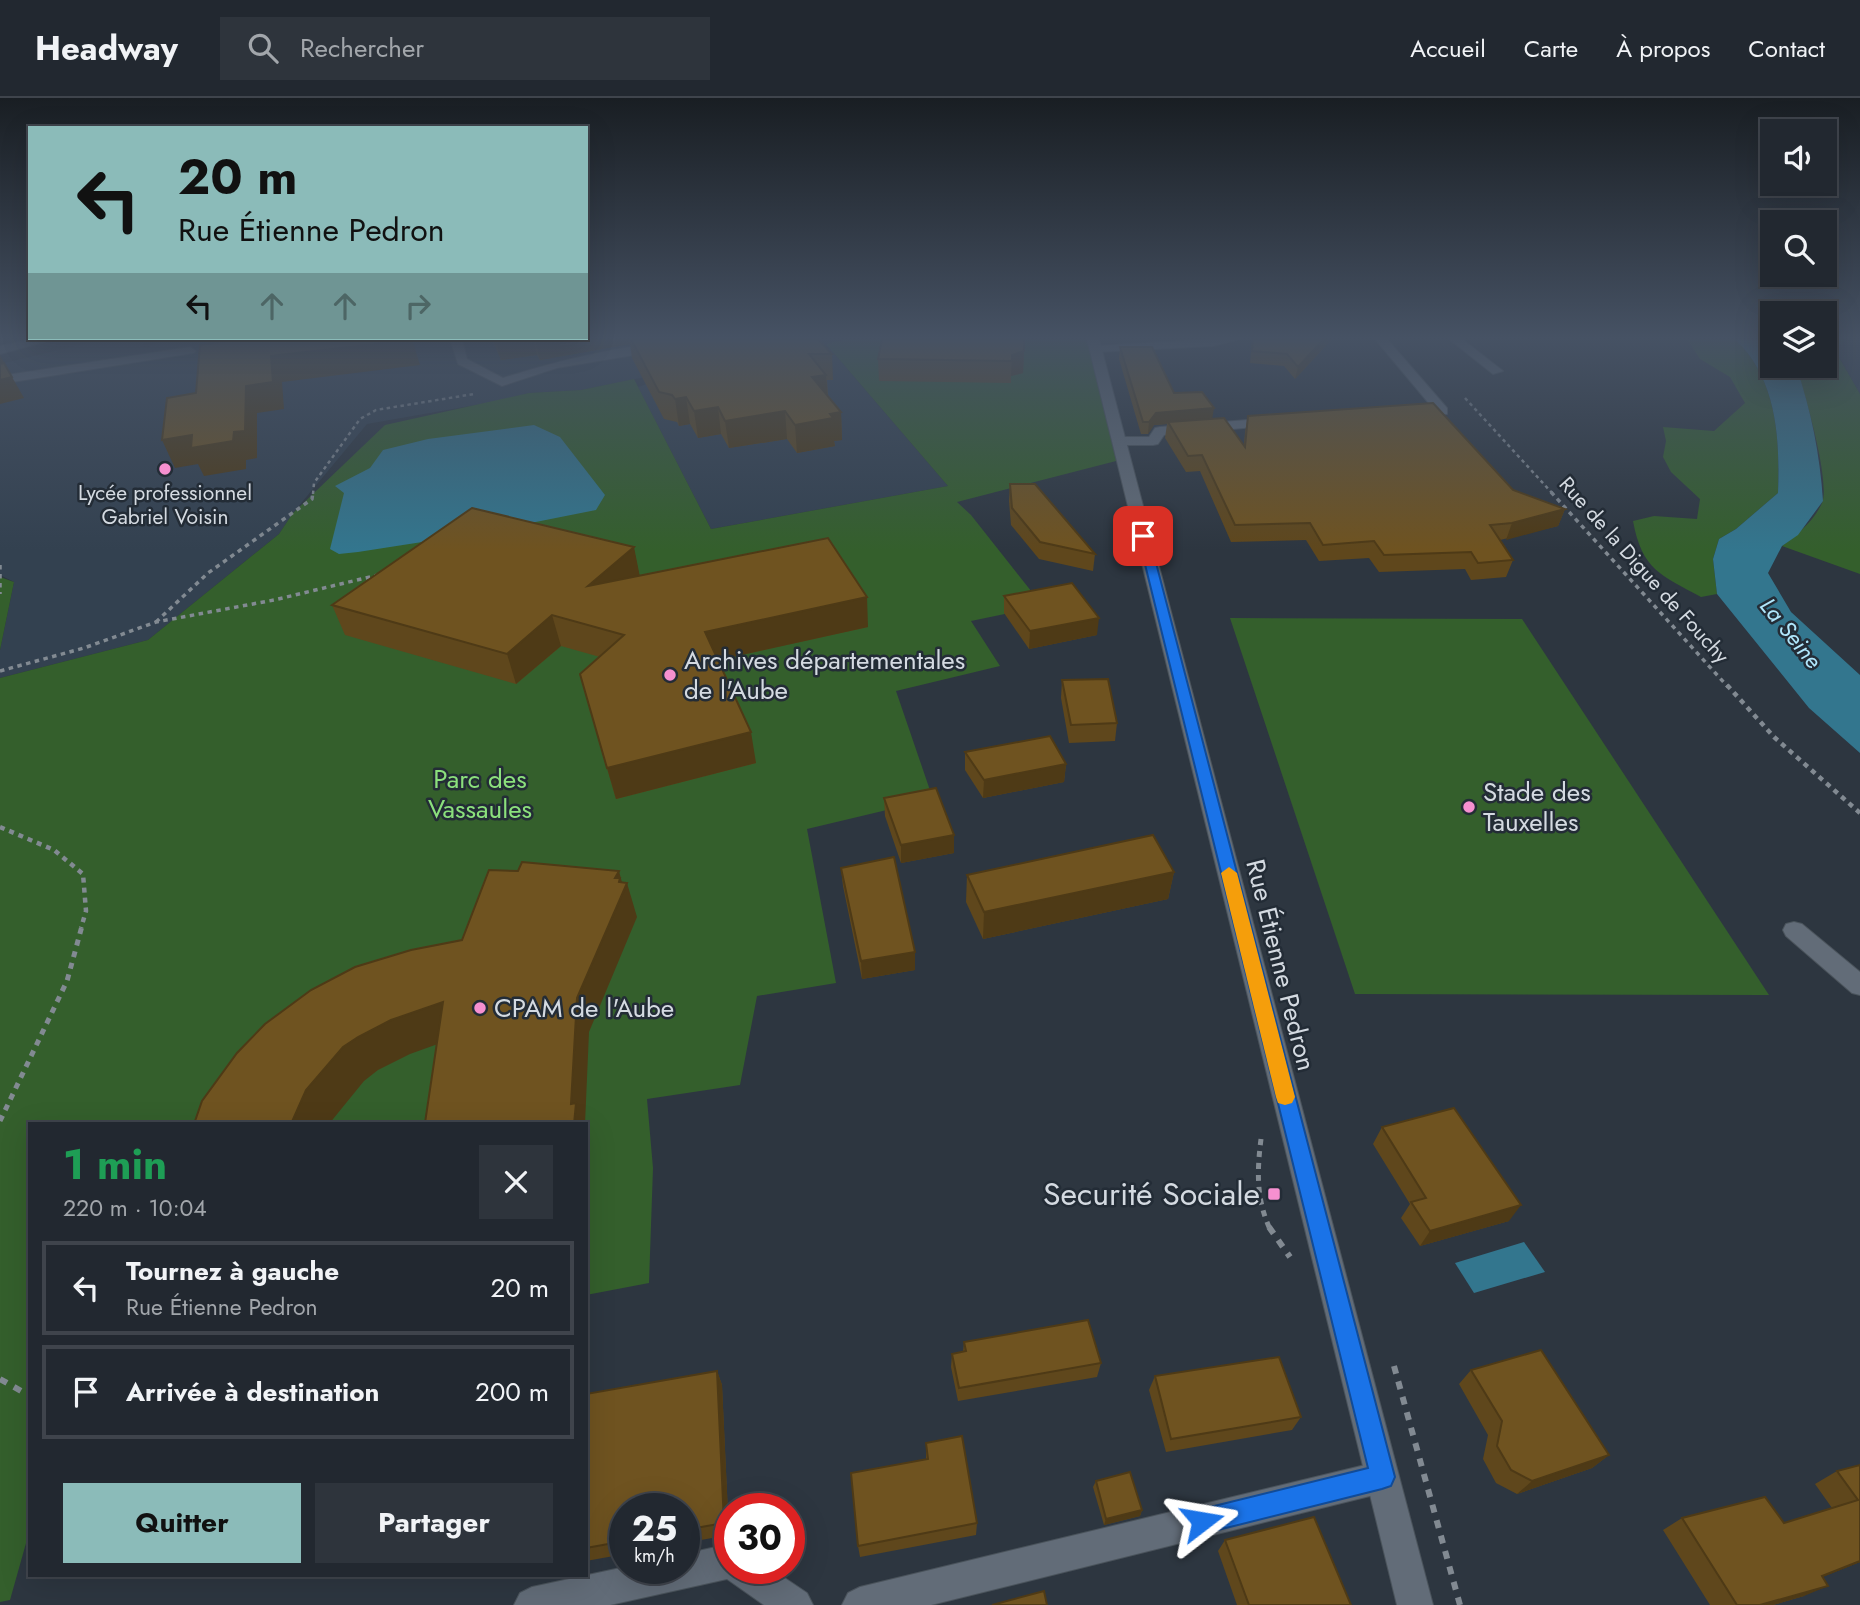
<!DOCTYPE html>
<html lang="fr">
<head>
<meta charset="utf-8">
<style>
	:root { --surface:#222830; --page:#2e343c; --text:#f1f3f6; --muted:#a2a6ab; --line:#3f444c; --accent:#8bbbb9 }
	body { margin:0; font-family:Jost,sans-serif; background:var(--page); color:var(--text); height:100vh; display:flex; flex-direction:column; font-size:26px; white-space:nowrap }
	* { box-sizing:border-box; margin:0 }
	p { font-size:23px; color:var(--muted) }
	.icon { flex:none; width:38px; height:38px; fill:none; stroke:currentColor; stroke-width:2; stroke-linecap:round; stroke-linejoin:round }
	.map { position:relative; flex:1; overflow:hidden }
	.sheet { position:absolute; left:28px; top:1024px; width:560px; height:455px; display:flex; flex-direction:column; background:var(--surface); border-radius:0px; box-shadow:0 7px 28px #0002,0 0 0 2px var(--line) }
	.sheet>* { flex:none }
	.top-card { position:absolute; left:28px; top:28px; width:560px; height:214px; border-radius:0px; box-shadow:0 7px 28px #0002,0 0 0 2px var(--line); background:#8bbbb9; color:#111; overflow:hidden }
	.buttons { position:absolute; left:1760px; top:21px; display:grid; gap:14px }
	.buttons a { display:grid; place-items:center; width:77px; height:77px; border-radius:0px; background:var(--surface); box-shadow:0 7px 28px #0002,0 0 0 2px var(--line); font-size:35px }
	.speed { position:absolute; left:609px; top:1395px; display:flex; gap:14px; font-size:35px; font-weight:700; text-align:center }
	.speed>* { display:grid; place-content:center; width:91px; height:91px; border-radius:50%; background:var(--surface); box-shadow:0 7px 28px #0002,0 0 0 2px var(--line); line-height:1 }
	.speed small { font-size:18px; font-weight:400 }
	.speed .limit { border:10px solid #d22; background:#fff; color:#111 }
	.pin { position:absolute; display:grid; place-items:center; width:60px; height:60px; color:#fff; margin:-30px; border-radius:14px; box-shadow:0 4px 10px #0006 }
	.me { position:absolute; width:77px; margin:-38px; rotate:76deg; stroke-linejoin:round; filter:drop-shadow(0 0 5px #0008) }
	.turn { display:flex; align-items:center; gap:24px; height:147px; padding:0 35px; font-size:32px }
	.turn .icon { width:91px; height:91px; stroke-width:2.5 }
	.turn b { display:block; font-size:49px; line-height:60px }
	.lanes { display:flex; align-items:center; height:66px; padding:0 35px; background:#0003; justify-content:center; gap:35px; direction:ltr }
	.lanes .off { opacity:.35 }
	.round { display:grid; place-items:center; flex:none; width:74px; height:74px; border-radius:0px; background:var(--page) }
	.overview { display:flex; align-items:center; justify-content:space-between; height:119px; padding:0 35px }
	h1 { font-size:42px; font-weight:700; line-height:52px; color:#1e9e55 }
	.cta { display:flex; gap:14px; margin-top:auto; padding:14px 35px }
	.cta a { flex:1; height:80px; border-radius:0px; background:var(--accent); color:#111; font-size:28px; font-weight:700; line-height:80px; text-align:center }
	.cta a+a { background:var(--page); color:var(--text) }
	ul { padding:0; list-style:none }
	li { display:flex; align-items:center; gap:21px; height:94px; margin:0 14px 10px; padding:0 21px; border:4px solid var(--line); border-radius:0px }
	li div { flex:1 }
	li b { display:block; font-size:26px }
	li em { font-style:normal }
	header { display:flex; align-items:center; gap:42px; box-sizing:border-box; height:98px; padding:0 35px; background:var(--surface); border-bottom:2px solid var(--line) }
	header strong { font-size:33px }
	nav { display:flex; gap:38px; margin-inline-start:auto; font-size:24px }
	.search { width:490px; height:63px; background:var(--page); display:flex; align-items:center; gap:18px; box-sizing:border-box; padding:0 24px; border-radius:0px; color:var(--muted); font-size:26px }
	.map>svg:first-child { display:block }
</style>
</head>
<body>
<header>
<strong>Headway</strong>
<div class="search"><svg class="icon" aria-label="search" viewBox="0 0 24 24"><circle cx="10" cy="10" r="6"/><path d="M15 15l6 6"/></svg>Rechercher</div>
<nav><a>Accueil</a><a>Carte</a><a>À propos</a><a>Contact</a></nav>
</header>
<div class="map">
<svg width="1860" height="1507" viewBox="0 0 1860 1507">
	<rect width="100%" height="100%" fill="#2d3640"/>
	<g fill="#334150">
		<polygon points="105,241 147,244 139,248 147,250 163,241 829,241 728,263 830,251 948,388 711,431 638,289 704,267 581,292 529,295 498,303 367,326 293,415 279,436 148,542 0,580 0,552 14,484 0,477 0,266"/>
		<polygon points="1848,241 1860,241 1860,296 1833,248"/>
	</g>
	<g fill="#345f2c">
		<polygon points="847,241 1084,241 1098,262 1120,362 957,404 971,417 1043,508 971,523 1000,568 896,593 933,701 807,731 836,885 757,898 740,987 647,1001 653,1070 649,1185 586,1197 586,1026 30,1026 30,1431 10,1502 0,1504 0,580 148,542 279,436 293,415 385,327 529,295 581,292 634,281 711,431 948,388 826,246"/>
		<path d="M 1687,241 L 1735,241 C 1777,281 1780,340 1778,395 L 1736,431 L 1719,441 L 1713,461 L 1717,496 L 1701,499 C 1661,477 1642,472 1633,423 L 1654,418 L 1697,421 L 1700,401 L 1671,374 L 1663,359 L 1666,343 L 1663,329 L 1714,333 L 1745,305 L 1730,279 L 1700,261 Z"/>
		<path d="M 1825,241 L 1848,241 L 1833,249 L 1860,296 L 1860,476 L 1782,448 C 1797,437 1814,423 1822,405 C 1831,384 1804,292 1796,268 L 1825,268 Z"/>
		<polygon points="0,479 14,484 0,552"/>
		<polygon points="1230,520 1522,521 1769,897 1355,896"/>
	</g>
	<g fill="#33768e">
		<path d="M 1735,241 L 1768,241 L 1773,245 L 1773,268 L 1796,268 C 1811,312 1820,357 1823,403 L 1798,437 L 1782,448 L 1768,475 L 1791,514 L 1860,577 L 1860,655 L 1809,610 L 1717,496 L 1713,461 L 1719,441 L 1736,431 L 1778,395 C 1780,340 1777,281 1735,241 Z"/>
		<polygon points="534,327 560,339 605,397 596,412 480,435 358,454 339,456 330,451 344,395 335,388 370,370 383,352 428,341"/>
		<polygon points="1524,1144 1545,1174 1474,1195 1455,1165"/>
	</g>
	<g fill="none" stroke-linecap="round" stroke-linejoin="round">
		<defs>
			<g id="lane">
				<path d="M 450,241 L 462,241 L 467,261 L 503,280 C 568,259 650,241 718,241 L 712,244 L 557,270 L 502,288 L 458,266 Z"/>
				<polygon points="1375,241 1387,241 1447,310 1447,316 1407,316 1407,310 1432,309"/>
				<polygon points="190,249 196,253 194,255 0,286 0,278"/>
				<polygon points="1272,320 1279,324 1277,327 1164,337 1158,346 1153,347 1120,347 1113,343 1120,339 1149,339 1155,330 1160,329"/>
				<polygon points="1794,824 1802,826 1860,874 1860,897 1852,895 1786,838 1783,832 1786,826"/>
			</g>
			<g id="street">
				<polygon points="33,241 55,241 0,256 0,248"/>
				<polygon points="1215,241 1240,241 1213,248 1096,254 1090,251 1096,248"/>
				<polygon points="1449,241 1462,241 1503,273 1493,276"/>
				<polygon points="1382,1363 1394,1367 1398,1379 1394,1391 1382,1395 931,1507 842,1507 848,1495 860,1489"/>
				<polygon points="730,1446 730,1470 770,1470 807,1495 813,1507 764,1507 727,1481 610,1507 514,1507 520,1495 532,1489 625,1469 684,1470 684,1456"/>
			</g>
			<polygon id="secondary" points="1087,241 1099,241 1433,1507 1397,1507"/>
		</defs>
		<use href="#lane" stroke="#4a535b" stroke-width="2"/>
		<use href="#street" stroke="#4a535b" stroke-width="2"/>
		<use href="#secondary" stroke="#4a535b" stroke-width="2"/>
		<g stroke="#828a92" stroke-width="2.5" stroke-dasharray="3.5 3.5" stroke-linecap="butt">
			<polyline points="1465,300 1553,396"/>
			<polyline points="313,396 314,385 360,321 376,312 474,296"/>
		</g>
		<g stroke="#828a92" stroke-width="3.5" stroke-dasharray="4.5 4.5" stroke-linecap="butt">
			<polyline points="1551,394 1728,589"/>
			<polyline points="0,467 0,496"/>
			<polyline points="156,524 208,475 312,401 313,394"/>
			<polyline points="0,573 84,550 156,524 274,502 378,477"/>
		</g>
		<g stroke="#828a92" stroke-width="4.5" stroke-dasharray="5 5" stroke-linecap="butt">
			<polyline points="1727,587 1774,639 1860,715"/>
			<polyline points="0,729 54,752 83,776 86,813 81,830"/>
		</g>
		<g stroke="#828a92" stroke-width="5" stroke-dasharray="6 6" stroke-linecap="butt">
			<polyline points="0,1023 67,883 82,828"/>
			<path d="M 1261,1041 C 1257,1073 1256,1101 1270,1131"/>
		</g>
		<g stroke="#828a92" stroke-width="6" stroke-dasharray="8 8" stroke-linecap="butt">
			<polyline points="1269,1129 1290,1159"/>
			<polyline points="1394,1268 1460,1507"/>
			<polyline points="0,1281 30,1298"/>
		</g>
		<use href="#lane" fill="#626c78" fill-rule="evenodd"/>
		<use href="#street" fill="#626c78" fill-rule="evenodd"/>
		<use href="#secondary" fill="#626c78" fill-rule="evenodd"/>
	</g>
	<g fill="#5f471c">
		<polygon points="492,241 818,241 832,256 833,282 827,282 828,298 841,314 842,342 834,343 835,348 797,355 787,341 729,350 721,336 698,340 690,326 679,328 677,324 664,321 632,260 630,246 540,262 537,257 501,262"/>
		<polygon points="1252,241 1332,241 1295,281 1284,268 1250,265"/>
		<polygon points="1120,249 1174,295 1212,321 1244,347 1245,334 1248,318 1513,392 1565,411 1558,428 1500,442 1513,462 1506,479 1471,482 1465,471 1379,474 1369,460 1319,463 1306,442 1231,444 1200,373 1186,374 1165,340 1167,326 1154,327 1148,336 1141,336 1119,261"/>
		<polygon points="1024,253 1023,275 1011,278 1011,285 879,283 878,261"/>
		<polygon points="1010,386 1095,456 1093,473 1039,461 1011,427 1009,403"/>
		<polygon points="640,478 868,529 718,562 756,665 616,701 580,576 600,559 561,548 516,586 345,537 332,507"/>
		<polygon points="1004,498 1097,537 1029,551 1004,515"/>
		<polygon points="1062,582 1117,625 1115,643 1069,645 1061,600"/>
		<polygon points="965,654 1066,666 1064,684 983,700 965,672"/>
		<polygon points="884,700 954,755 901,765 885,718"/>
		<polygon points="841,770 915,854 915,872 862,881 843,788"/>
		<polygon points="1174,774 1168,801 983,841 966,804 967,777"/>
		<polygon points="1382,1029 1509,1123 1420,1148 1401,1120 1410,1106 1373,1046"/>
		<polygon points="964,1244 1101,1265 1097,1279 958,1303 951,1269 952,1256 963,1254"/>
		<polygon points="1471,1272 1609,1357 1592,1370 1517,1396 1496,1385 1483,1361 1488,1337 1459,1286"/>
		<polygon points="717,1273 722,1287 729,1437 684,1445 684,1410 625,1410 625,1456 586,1463 586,1296"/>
		<polygon points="1155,1278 1301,1319 1292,1332 1166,1354 1149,1292"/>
		<polygon points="926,1345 977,1425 976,1437 860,1459 858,1448 926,1361"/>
		<polygon points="1860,1367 1860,1464 1822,1479 1804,1498 1773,1507 1710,1507 1663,1432 1682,1420 1784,1425 1832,1410 1815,1386 1837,1373"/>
		<polygon points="1096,1383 1142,1412 1140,1418 1104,1427 1093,1389"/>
		<polygon points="1225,1442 1351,1507 1237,1507 1218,1453"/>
	</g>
	<g fill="#4e3a16">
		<polygon points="205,241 298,241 213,259"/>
		<polygon points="412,241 420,267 282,284 284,311 257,315 257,360 246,362 246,371 204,378 198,366 175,370 162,342 192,337 234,334 246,288 271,258"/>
		<polygon points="495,241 533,241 537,257 501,262"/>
		<polygon points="535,241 629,241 630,246 540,262"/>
		<polygon points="1324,241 1332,241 1295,281 1298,269"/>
		<polygon points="1024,253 1023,275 1011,278 1012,257"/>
		<polygon points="0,257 9,274 0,276"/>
		<polygon points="826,277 828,303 812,279"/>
		<polygon points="12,279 24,300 0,306 0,282"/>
		<polygon points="686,299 690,326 679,328 675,301"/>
		<polygon points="718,309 721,336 698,340 694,313"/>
		<polygon points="1214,310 1212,322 1168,324 1167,326 1154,327 1148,336 1149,324 1156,315"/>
		<polygon points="785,313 787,341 729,350 725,323"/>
		<polygon points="841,314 842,342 834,343 835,348 797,355 795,327 830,316"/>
		<polygon points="1565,411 1558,428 1506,442 1512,425"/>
		<polygon points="634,449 640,479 588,488"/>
		<polygon points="867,499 868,529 710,564 705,534"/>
		<polygon points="552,517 561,548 516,586 507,556"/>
		<polygon points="1099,520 1097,537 1029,551 1030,533"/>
		<polygon points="751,634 756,665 616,701 607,670"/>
		<polygon points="1066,666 1064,684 983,700 984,682"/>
		<polygon points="954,737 954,755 901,765 901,747"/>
		<polygon points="619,773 624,792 627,785 637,819 589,934 585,1026 574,1026 571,1006 577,900 615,780"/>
		<polygon points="1174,774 1168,801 983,841 984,814"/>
		<polygon points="915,854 915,872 862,881 861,863"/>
		<polygon points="443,904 460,938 410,956 378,972 364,983 329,1026 291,1026 306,992 343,949 358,939 391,922"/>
		<polygon points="586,1031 589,1038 586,1089"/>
		<polygon points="1521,1107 1509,1123 1420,1148 1430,1133"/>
		<polygon points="717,1273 722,1287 729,1437 724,1425"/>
		<polygon points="1609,1357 1592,1370 1517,1396 1532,1383"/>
		<polygon points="1142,1412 1140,1418 1104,1427 1106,1421"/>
		<polygon points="1860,1463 1860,1464 1798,1489 1822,1478"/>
		<polygon points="1828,1488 1804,1498 1773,1507 1760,1507"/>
	</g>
	<g fill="#6f5320" stroke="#4e3a16" stroke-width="2">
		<polygon points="241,241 412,241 412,242 271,258 273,284 246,288 245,333 234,334 233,343 191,350 192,337 162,342 167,300 196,295 200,247"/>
		<polygon points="631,241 818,241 832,256 809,256 826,277 812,279 841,314 830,316 833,320 795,327 785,313 725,323 718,309 694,313 686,299 675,301 672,297 659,294"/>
		<polygon points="882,241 1024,241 1024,253 1012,257 1012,263 878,261"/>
		<polygon points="1253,241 1324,241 1298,269 1287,256 1252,253"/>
		<polygon points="1120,249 1152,249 1174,295 1202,294 1214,310 1156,315 1149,324 1143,324"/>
		<polygon points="4,265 12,279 0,282 0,266"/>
		<polygon points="1433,305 1513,392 1565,411 1512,425 1490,427 1513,462 1478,465 1471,454 1384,457 1374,443 1323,447 1310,425 1235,427 1202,357 1188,358 1168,324 1224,320 1245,349 1248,318"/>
		<polygon points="1010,386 1035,386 1095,456 1040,444 1012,410"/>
		<polygon points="472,410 634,449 588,488 828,440 867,499 705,534 751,634 607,670 580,576 624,537 552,517 507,556 332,507"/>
		<polygon points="1072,485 1099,520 1030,533 1004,498"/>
		<polygon points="1108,581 1117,625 1071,627 1062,582"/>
		<polygon points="1050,638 1066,666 984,682 965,654"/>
		<polygon points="936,690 954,737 901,747 884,700"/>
		<polygon points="1153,737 1174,774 984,814 967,777"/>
		<polygon points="894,759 915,854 861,863 841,770"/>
		<polygon points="522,764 619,773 615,780 620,780 619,784 627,785 577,900 571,1006 576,1005 574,1026 419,1026 425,1025 443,904 391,922 358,939 343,949 306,992 291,1026 194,1026 202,1003 237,955 265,926 311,892 355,869 411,852 462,842 489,772 518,773"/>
		<polygon points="1454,1010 1521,1107 1430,1133 1411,1104 1426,1100 1382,1029"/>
		<polygon points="1088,1222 1101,1265 959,1290 952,1256 966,1253 964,1244"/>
		<polygon points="1541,1252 1609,1357 1532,1383 1511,1372 1497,1348 1502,1323 1471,1272"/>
		<polygon points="1279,1259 1301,1319 1171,1341 1155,1278"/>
		<polygon points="717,1273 724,1425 684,1432 684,1410 625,1410 625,1443 586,1450 586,1296"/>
		<polygon points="962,1338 977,1425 858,1448 851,1375 928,1361 926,1345"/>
		<polygon points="1860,1367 1860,1463 1822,1478 1828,1488 1760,1507 1737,1507 1682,1420 1765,1399 1784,1425 1858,1402 1837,1373"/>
		<polygon points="1130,1374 1142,1412 1106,1421 1096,1383"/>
		<polygon points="1314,1419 1351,1507 1249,1507 1225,1442"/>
		<polygon points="1044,1493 1047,1507 992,1507"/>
	</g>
	<linearGradient id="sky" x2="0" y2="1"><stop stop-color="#191e23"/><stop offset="0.53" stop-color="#465264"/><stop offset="1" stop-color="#465264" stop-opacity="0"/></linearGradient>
	<rect width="1860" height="452" fill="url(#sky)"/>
	<polygon fill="#1a73e8" stroke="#114b97" stroke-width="2" points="1139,436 1149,438 1395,1379 1391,1388 1382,1391 1202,1436 1193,1432 1190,1423 1193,1414 1202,1411 1368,1370 1138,438"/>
	<polygon fill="#f59e0b" points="1229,769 1237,775 1295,999 1292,1005 1285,1007 1278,1005 1276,999 1221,775"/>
	<g fill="#f690d0" stroke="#232c36" stroke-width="2.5">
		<circle cx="165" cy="371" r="7"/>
		<circle cx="670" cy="577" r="7"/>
		<circle cx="1469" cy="709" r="7"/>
		<circle cx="480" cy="910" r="7"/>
		<rect x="1267" y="1089" width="14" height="14" rx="3.5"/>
	</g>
	<g text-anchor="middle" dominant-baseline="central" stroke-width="5" stroke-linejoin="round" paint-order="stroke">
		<g font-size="21" fill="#d4dae1" stroke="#232c36">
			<text x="165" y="395">Lycée professionnel<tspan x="165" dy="24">Gabriel Voisin</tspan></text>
		</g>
		<g font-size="21" fill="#d4dae1" stroke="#232c36">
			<text transform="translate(1644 472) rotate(48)">Rue de la Digue de Fouchy</text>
		</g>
		<g font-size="23" font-style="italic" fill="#b0e7fc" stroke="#232c36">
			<text transform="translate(1791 535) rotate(51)">La Seine</text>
		</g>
		<g font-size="26" fill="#d4dae1" stroke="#232c36" text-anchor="start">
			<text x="684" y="562">Archives départementales<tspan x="684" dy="30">de l'Aube</tspan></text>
			<text x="1483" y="694">Stade des<tspan x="1483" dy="30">Tauxelles</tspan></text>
			<text x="494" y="910">CPAM de l'Aube</text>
		</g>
		<g font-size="26" fill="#8be07c" stroke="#232c36">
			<text x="480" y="681">Parc des<tspan x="480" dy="30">Vassaules</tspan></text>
		</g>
		<g font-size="26" fill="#d4dae1" stroke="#232c36">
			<text transform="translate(1281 867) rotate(76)">Rue Étienne Pedron</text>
		</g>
		<g font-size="32" fill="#d4dae1" stroke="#232c36" text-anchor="end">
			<text x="1260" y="1096">Securité Sociale</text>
		</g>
	</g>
</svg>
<div class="buttons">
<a><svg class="icon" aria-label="sound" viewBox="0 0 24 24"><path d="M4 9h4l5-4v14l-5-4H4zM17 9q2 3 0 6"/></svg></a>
<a><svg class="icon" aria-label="search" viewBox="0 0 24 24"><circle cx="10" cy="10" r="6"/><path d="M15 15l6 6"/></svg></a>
<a><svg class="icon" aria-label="layers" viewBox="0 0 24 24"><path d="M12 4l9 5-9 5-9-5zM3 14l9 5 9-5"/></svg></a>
</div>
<div class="speed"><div>25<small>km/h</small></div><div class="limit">30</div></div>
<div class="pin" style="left:1143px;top:438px;background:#d93025"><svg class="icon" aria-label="arrive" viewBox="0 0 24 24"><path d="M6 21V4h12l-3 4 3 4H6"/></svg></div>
<svg class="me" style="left:1202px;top:1423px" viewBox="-20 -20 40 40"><path d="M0-17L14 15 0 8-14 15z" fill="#1a73e8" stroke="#fff" stroke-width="4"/></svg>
<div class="top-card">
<div class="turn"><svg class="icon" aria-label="left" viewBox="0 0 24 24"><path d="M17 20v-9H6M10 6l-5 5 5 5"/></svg><div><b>20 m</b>Rue Étienne Pedron</div></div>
<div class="lanes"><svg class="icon" aria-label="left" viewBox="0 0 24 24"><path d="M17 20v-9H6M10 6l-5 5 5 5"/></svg><svg class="icon off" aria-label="ahead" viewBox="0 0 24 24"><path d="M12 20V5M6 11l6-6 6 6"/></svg><svg class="icon off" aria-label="ahead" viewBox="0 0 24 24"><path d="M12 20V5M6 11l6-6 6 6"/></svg><svg class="icon off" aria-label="right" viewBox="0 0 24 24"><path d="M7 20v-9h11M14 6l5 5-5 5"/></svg></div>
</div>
<section class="sheet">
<div class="overview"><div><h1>1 min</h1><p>220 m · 10:04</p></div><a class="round"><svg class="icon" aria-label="close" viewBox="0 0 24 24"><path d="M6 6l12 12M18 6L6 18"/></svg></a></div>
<ul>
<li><svg class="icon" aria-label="left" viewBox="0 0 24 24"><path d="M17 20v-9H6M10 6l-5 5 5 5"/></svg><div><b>Tournez à gauche</b><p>Rue Étienne Pedron</p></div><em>20 m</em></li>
<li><svg class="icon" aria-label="arrive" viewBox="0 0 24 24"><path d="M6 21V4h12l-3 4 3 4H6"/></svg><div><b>Arrivée à destination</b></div><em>200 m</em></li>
</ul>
<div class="cta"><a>Quitter</a><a>Partager</a></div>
</section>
</div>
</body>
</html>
